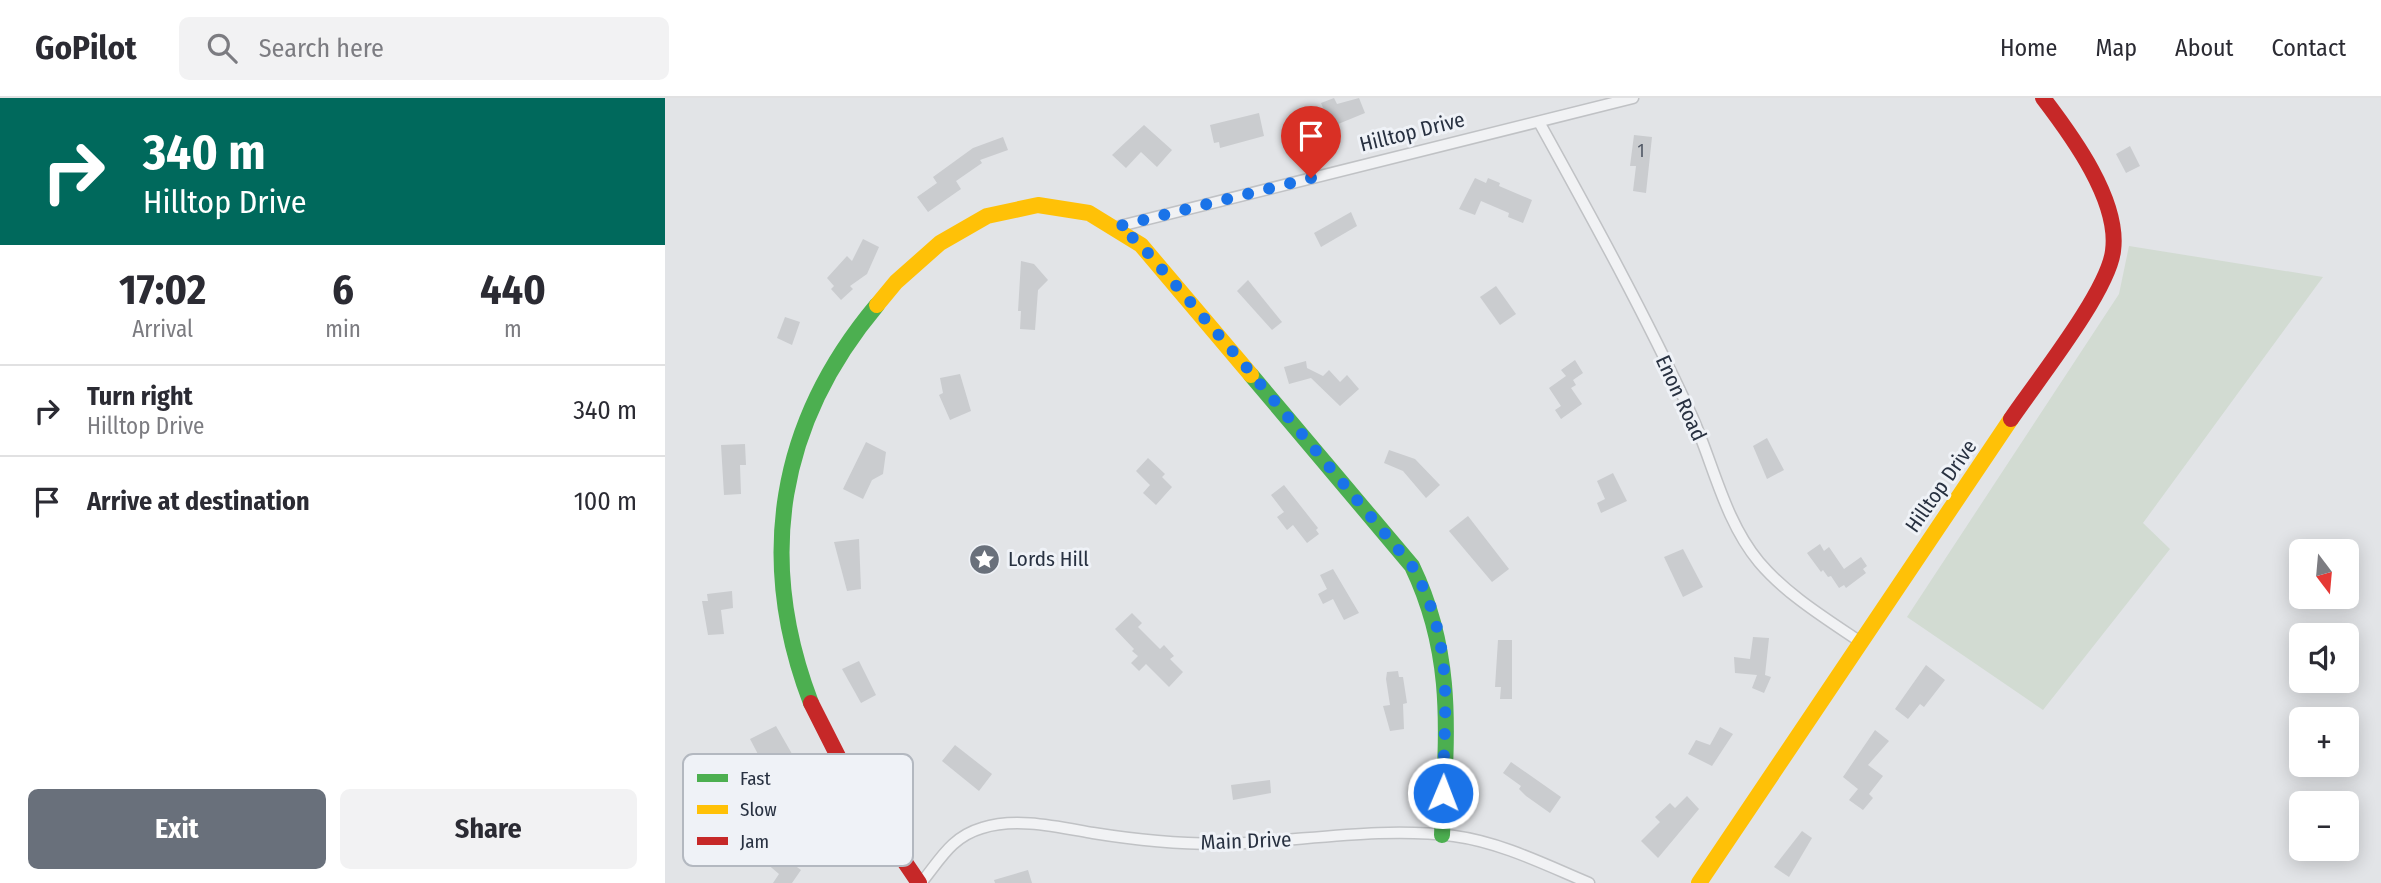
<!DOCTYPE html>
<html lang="en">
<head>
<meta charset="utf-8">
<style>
	:root { --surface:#fff; --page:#f2f2f3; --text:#2b2b33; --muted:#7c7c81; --line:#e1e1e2; --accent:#69707b }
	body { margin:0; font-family:"Fira Sans Condensed",sans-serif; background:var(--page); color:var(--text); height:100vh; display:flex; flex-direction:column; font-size:26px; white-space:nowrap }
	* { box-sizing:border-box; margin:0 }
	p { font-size:23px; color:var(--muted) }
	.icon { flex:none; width:38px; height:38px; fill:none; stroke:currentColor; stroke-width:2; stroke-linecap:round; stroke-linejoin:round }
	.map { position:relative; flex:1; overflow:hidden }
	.panel { display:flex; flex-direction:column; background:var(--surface); width:665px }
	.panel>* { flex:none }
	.hud { background:#00695c; color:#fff; overflow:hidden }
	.needle { width:46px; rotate:164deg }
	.buttons { position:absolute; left:1624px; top:441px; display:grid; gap:14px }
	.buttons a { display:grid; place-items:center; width:70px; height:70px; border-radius:10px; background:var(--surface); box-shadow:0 4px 18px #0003; font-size:35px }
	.pin { position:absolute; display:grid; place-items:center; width:60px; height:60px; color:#fff; margin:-72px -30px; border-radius:50% 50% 50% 0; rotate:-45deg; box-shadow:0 0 7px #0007 }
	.pin .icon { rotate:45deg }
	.me { position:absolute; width:77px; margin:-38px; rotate:1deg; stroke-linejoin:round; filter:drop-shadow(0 0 5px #0008) }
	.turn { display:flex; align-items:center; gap:24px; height:147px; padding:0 28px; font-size:32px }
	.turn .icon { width:91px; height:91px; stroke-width:2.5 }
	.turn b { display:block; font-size:49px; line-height:60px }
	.eta { display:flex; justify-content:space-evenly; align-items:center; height:119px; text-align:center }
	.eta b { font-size:42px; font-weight:700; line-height:49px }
	.primary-button { display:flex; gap:14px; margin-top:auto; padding:14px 28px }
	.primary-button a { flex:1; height:80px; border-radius:10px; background:var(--accent); color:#fff; font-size:28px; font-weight:700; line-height:80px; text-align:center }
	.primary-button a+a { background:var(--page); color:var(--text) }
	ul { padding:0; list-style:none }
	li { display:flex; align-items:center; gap:21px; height:91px; padding:0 28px; border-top:2px solid var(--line) }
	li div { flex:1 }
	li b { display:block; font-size:26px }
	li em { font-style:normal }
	header { display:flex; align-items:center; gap:42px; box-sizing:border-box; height:98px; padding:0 35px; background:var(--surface); border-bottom:2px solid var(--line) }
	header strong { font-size:33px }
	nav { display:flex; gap:38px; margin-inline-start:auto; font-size:24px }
	.search { width:490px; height:63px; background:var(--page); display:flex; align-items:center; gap:18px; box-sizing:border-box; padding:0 24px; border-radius:10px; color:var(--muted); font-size:26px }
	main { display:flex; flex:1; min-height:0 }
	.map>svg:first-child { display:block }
</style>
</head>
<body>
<header>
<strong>GoPilot</strong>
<div class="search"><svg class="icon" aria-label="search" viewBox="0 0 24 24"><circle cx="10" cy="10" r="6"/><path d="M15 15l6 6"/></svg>Search here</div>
<nav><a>Home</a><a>Map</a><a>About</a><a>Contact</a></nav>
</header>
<main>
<section class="panel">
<div class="hud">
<div class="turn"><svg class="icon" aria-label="right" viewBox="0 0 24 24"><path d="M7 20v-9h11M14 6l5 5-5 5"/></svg><div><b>340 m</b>Hilltop Drive</div></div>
</div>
<div class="eta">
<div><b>17:02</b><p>Arrival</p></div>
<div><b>6</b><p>min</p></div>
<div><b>440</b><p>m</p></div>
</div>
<ul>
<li><svg class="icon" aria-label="right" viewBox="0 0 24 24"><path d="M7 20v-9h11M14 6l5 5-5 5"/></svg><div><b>Turn right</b><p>Hilltop Drive</p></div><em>340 m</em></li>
<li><svg class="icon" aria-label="arrive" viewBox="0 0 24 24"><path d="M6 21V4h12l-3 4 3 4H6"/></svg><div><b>Arrive at destination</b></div><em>100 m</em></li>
</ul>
<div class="primary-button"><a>Exit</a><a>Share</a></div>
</section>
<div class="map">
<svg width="1716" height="785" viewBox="0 0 1716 785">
	<rect width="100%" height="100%" fill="#e2e4e7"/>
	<polygon fill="#d2dbd2" points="1464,148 1658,179 1478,425 1505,451 1378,612 1242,519 1454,196"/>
	<g fill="#cacccf">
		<polygon points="669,0 672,6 694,0 700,15 661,31 654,14 659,12 656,5"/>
		<polygon points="594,15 599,38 555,50 554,44 549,45 545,27"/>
		<polygon points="479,27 507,52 492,69 476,54 461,70 447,57"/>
		<polygon points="969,37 987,39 981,95 968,93 971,68 965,68"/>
		<polygon points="338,39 343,52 315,62 317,65 291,83 296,91 263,114 252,99 272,85 268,79 308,50"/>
		<polygon points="1465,48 1475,68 1461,75 1451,56"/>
		<polygon points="810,80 821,85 823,80 835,85 834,88 867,102 858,125 843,119 844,115 816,103 810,117 794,111"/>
		<polygon points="686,114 692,128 656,149 649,135"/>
		<polygon points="198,141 214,149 202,176 185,188 188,191 176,202 166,191 169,188 162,180 182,158 187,163"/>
		<polygon points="356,163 369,166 383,182 373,192 370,232 355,231 356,213 353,213"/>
		<polygon points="583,182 617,224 607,232 572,193"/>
		<polygon points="831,188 851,216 835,227 815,199"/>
		<polygon points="120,219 135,224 127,247 112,240"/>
		<polygon points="910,262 918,275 908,282 911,287 906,290 917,306 896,321 890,312 896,308 884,290 901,278 896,272"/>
		<polygon points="641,263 642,270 658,278 664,272 675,284 682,277 694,291 675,308 646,280 624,286 619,269"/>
		<polygon points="295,276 306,313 285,322 274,297 278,295 275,280"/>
		<polygon points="1102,340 1119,372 1102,381 1088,348"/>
		<polygon points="201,344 221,354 218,376 207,382 198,401 178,391"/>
		<polygon points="80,346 81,367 75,367 76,396 59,397 56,347"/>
		<polygon points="724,352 750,361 775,387 761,400 738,373 719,365"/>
		<polygon points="483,360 500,376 497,379 507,389 491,407 478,395 485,387 471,373"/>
		<polygon points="948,375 962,403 936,415 932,405 940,401 932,383"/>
		<polygon points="619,387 653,430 651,432 654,436 642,445 628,427 622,432 612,419 619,414 606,397"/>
		<polygon points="803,418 844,471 827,484 784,433"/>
		<polygon points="194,441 196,491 182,493 169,444"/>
		<polygon points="1155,446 1159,453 1164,449 1179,471 1196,459 1202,468 1198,471 1201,475 1181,490 1179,487 1174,490 1166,478 1163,479 1158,472 1156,474 1142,455"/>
		<polygon points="1018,451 1038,489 1018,499 999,459"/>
		<polygon points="668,471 694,515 679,522 668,501 658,506 653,496 662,491 655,477"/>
		<polygon points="67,493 68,510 56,512 59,536 43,537 37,503 43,503 42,496"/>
		<polygon points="467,515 477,525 473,529 495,551 499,547 509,558 505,561 518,574 504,589 481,566 474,573 466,565 473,558 467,553 469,551 450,531"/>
		<polygon points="1088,539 1104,540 1100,577 1106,579 1099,595 1087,590 1092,577 1070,575 1069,559 1085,561"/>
		<polygon points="833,542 847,542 847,601 835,601 836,589 830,589"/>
		<polygon points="194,563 211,597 196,605 177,571"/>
		<polygon points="1261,567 1280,582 1259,609 1255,606 1243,621 1230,611"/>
		<polygon points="733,573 734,579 738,579 742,605 738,606 739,631 725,633 718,608 725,607 721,581 722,574"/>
		<polygon points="111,628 134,668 107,683 85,641"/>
		<polygon points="1055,629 1068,636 1047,668 1023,656 1031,642 1045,647"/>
		<polygon points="1210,632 1224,643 1203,667 1218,678 1204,696 1208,700 1198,712 1184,702 1193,691 1178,679"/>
		<polygon points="290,647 327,676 314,693 277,663"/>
		<polygon points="846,664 896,699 885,715 861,698 854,691 856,688 838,675"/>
		<polygon points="605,682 606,695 568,702 566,687"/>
		<polygon points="1022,698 1034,711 993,760 976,743 995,724 990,719 1005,705 1010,710"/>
		<polygon points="1137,733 1147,740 1124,779 1109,769"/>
		<polygon points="102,747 136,772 127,785 108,785 114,776 94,759"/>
		<polygon points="363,772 367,785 330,785 329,782"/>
	</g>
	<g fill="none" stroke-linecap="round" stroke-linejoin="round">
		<defs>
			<g id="street">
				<path d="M 874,24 C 927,120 980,216 1026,316 C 1048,364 1059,422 1094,464 C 1121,496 1160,520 1194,543"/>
				<polyline points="455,128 968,0"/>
				<path d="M 256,785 C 275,762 286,739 317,730 C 351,719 393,729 428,735 C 478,743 530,748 581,745 C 649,741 721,729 789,738 C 835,744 881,767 924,785"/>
			</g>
		</defs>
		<use href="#street" stroke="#c0c2c5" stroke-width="13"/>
		<use href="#street" stroke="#f1f2f4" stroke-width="10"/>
		<g stroke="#4caf50" stroke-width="16">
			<path d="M 586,277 L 747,468 C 791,560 781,639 777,737"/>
			<path d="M 146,605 C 91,461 113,325 212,207"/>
		</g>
		<g stroke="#ffc107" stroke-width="16">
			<polyline points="212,207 231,184 275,145 322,118 373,107 424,115 476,147 586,277"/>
			<polyline points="1034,785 1346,321"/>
		</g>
		<g stroke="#c62828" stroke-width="16">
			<path d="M 1346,321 C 1371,284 1443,194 1448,153 C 1455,103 1407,38 1378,0"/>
			<polyline points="146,605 187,686 254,785"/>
		</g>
	</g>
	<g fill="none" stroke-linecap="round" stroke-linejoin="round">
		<path stroke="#1a73e8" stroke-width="12" stroke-dasharray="0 21.6" d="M 646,80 L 454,128 L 476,147 L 577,264 L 747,468 C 791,545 779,611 778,695"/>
	</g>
	<defs>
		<symbol id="sight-disc" viewBox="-11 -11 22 22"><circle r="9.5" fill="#69707b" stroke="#eff2f7"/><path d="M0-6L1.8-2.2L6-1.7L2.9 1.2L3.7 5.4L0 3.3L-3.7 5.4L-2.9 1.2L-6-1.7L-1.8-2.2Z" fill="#fff"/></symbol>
	</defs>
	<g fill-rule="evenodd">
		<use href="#sight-disc" x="302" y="444" width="35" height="35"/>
	</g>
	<g text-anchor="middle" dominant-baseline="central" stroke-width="6" stroke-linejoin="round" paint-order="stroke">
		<g font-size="18" fill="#515865">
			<text x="976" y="53">1</text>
		</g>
		<g font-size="21" fill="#283141" stroke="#eff2f7">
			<text transform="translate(747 34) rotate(-14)">Hilltop Drive</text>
			<text transform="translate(1016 300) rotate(65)">Enon Road</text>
			<text transform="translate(1276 388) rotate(-55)">Hilltop Drive</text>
			<text transform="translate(581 743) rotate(-2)">Main Drive</text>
		</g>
		<g font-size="21" fill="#283141" stroke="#eff2f7" text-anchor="start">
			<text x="343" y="461">Lords Hill</text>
		</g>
	</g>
	<rect x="18" y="656" width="230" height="112" rx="10" fill="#eff2f7" stroke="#b3b8c0" stroke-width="2"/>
	<rect x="32" y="676" width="31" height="8" fill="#4caf50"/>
	<rect x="32" y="707" width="31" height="9" fill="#ffc107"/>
	<rect x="32" y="739" width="31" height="8" fill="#c62828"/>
	<g font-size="19" fill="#283141">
		<text x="75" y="687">Fast</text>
		<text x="75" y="718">Slow</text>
		<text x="75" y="750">Jam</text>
	</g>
</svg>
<div class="buttons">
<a><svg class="needle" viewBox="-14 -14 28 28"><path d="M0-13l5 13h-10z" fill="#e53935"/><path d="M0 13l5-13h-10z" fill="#7c7c81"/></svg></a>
<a><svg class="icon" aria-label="sound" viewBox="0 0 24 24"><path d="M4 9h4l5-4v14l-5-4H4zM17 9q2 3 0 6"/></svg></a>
<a>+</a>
<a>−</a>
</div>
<div class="pin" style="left:646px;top:80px;background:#d93025"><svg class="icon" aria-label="arrive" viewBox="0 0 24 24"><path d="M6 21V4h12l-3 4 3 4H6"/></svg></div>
<svg class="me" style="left:778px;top:695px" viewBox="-20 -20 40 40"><circle r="17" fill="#1a73e8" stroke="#fff" stroke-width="3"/><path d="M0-11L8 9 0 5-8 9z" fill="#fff"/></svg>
</div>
</main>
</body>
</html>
